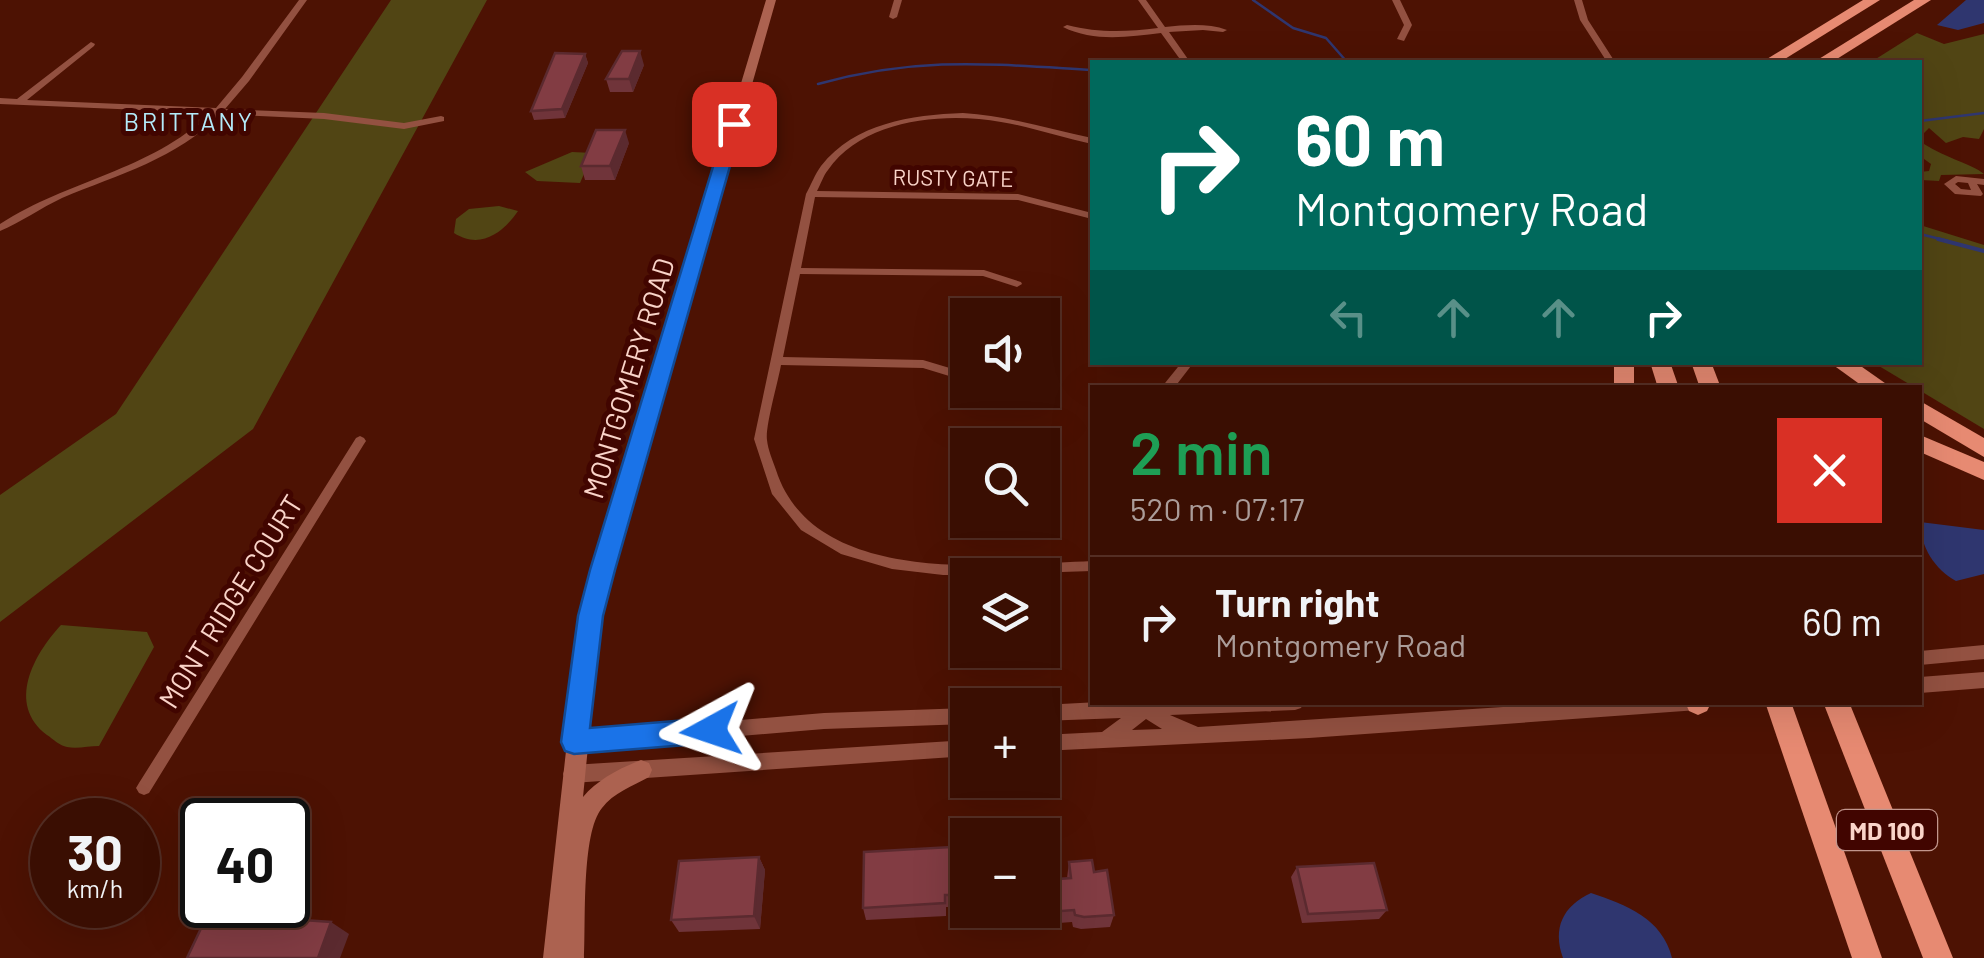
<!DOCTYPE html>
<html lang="en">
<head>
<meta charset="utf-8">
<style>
	:root { --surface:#3a0e02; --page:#41170c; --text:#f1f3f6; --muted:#ab9c99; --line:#542e24 }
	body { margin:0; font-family:Barlow,sans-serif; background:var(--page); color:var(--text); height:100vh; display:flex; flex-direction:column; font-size:38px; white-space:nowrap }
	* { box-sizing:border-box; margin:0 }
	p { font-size:32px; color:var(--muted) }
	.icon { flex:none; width:55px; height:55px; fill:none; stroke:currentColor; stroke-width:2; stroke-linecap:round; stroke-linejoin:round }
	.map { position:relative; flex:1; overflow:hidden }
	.panel { position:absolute; left:1090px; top:385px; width:832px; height:320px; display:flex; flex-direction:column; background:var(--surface); border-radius:0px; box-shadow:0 10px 40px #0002,0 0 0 2px var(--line) }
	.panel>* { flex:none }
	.top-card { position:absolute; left:1090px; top:60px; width:832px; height:305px; border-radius:0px; box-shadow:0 10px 40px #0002,0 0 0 2px var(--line); background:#00695c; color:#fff; overflow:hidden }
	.buttons { position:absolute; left:950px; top:298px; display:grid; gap:20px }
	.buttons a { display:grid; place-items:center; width:110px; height:110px; border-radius:0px; background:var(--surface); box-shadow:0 10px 40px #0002,0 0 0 2px var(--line); font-size:50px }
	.speed { position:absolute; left:30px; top:798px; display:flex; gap:20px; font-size:50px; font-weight:700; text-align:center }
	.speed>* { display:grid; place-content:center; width:130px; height:130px; border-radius:50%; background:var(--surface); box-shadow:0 10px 40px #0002,0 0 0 2px var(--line); line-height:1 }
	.speed small { font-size:25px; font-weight:400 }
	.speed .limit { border:5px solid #111; border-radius:15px; background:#fff; color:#111 }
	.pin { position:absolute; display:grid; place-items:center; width:85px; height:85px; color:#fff; margin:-42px; border-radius:20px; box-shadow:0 5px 15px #0006 }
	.me { position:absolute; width:110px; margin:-55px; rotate:265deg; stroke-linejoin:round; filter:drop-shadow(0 0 8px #0008) }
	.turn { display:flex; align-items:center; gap:35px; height:210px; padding:0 40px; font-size:45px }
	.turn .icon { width:130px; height:130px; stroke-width:2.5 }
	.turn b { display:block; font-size:70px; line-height:85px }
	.lanes { display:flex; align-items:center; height:95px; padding:0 40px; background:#0003; justify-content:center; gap:50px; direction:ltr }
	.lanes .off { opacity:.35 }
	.round { display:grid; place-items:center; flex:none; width:105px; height:105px; border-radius:0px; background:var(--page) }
	.overview { display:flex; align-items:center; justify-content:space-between; height:170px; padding:0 40px }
	h1 { font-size:60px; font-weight:600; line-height:75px; color:#1e9e55 }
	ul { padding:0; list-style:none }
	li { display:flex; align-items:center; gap:30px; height:130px; padding:0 40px; border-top:2px solid var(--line) }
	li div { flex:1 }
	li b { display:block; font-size:38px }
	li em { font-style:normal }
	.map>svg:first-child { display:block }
</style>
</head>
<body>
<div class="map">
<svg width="1984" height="958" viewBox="0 0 1984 958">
	<rect width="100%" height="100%" fill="#4d1203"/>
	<g fill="#514514">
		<polygon points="391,0 487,0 253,429 0,622 0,495 116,414"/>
		<polygon points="1917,33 1944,44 1984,34 1984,129 1979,139 1963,137 1946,143 1929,128 1920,137 1920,62 1871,62"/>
		<path d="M 1920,141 C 1941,157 1971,163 1984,174 L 1941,175 L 1939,181 L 1921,180 L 1920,172 L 1929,171 L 1931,164 L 1920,156 Z"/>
		<polygon points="572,152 593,153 580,183 537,181 525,172"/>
		<path d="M 499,206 L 518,211 C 503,233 480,250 454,233 L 456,219 L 469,209 Z"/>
		<polygon points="1920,225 1984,245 1984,429 1874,363 1920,362"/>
		<path d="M 61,625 L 147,632 L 154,647 L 99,746 C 89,746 77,749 67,747 C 60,746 53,739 47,735 C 6,704 34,654 61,625 Z"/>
	</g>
	<g fill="#2f366f">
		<polygon points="1966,0 1984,0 1984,23 1958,30 1937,25"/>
		<path d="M 1920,522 L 1984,530 L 1984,574 L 1956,581 C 1935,570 1920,546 1920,522 Z"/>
		<path d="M 1591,893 C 1626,905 1662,918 1672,958 L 1563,958 C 1552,928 1563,906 1591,893 Z"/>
	</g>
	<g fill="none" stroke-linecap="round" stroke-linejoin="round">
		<g stroke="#2f366f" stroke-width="2.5">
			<polyline points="1253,0 1293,28 1326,38 1347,62"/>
			<path d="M 818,84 C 919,56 989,64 1092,70"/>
			<polyline points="1920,121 1984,113"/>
			<polyline points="1920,234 1948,241"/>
		</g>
		<polyline stroke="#2f366f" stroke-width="4" points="1938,239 1984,251"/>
		<g fill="#935141" fill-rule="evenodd">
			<path d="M 299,0 L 307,0 L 249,81 L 225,109 L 324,113 L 404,123 L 441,116 L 444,117 L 444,121 L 404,129 L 324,119 L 220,114 C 177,159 119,174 62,198 C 41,208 21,222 0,231 L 0,224 C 70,179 148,172 211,113 L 0,104 L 0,98 L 17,99 L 91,42 L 95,44 L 94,46 L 27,100 L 216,108 L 242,77 Z"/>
			<polygon points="894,0 902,0 897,17 893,19 889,17"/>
			<path d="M 1138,0 L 1146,0 L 1165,27 C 1186,25 1208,23 1227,30 L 1223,32 L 1203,30 L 1169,32 L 1190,62 L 1182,62 L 1161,33 C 1128,37 1093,42 1063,27 L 1067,25 C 1098,33 1126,32 1158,28 Z"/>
			<polygon points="1392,0 1400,0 1412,25 1404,41 1397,39 1404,25"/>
			<polygon points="1574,0 1582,0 1588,20 1615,62 1607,62 1580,20"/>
			<path d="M 963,113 C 1008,116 1049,129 1092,138 L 1092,144 C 1062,138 1032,127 1001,122 C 944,112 864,119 828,170 C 823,176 821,184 817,191 L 1018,194 L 1092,213 L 1092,219 L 1018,200 L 815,197 L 801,268 L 984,270 L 1021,282 L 1022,284 L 1017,287 L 983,276 L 800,274 L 783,357 L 923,360 L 963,372 L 965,375 L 959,379 L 923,368 L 781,365 C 778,382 765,427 767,440 C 768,450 773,461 776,470 C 814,588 995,565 1092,561 L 1092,571 L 968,575 L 943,575 L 892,569 L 841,554 L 801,530 L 772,494 L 754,439 L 806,194 C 811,185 815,174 821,166 C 855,123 911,115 963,113 Z"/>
			<path d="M 1956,176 L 1984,179 L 1984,185 L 1977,184 L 1983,194 L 1981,196 L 1955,194 L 1944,184 ZM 1958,182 L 1968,183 L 1971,190 L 1961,189 L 1955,184 Z"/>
			<polygon points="1182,362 1194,362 1174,388 1161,388"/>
			<polygon points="360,436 364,438 366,441 364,444 149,793 144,795 139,793 136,788 139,783 356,438"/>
		</g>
		<g fill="#935141" fill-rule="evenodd">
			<polygon points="1984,645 1984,659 1920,665 1920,651"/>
			<polygon points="1984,672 1984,688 1920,693 1920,677"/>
			<path d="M 1099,702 L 1304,702 L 1301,708 L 1295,710 L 1170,715 L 1198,727 L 1580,702 L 1707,702 L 1704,708 L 1698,710 L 1309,738 L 1042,751 L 1042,735 L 1102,732 L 1121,718 L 1042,721 L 1042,705 ZM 1146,719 L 1162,729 L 1132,730 Z"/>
			<polygon points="968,708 968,724 824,729 574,750 568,748 565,742 568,736 574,734 824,713"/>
			<polygon points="968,740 968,756 572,783 565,780 563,774 565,768 572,765"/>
		</g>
		<path fill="#ac6250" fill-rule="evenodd" d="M 766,0 L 776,0 L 601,616 L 583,797 C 597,780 620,768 641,760 L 649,763 L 652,770 L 649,777 C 633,786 613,793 602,808 C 581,833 586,924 584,958 L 543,958 L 581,616 Z"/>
		<g fill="#e78a72" fill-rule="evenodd">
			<polygon points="1863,0 1880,0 1780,62 1762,62"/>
			<polygon points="1914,0 1931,0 1832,62 1814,62"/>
			<rect x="1614" y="362" width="20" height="26"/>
			<polygon points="1650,362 1670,362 1679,388 1658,388"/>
			<polygon points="1691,362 1711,362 1721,388 1700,388"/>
			<polygon points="1829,362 1855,362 1892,388 1865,388"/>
			<polygon points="1920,401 1984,438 1984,457 1920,419"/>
			<polygon points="1920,435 1984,462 1984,480 1920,452"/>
			<polygon points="1685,702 1711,702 1711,703 1707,711 1698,715 1689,711"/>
			<polygon points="1765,702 1791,702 1882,958 1852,958"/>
			<polygon points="1823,702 1849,702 1953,958 1923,958"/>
		</g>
	</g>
	<g fill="#70343a">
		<polygon points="585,54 588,63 565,118 534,120 531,111"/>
		<polygon points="644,65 633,92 610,92 606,79"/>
		<polygon points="629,143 615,180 585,180 581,166"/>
		<polygon points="951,847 953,907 946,907 946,916 866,920 863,908"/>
		<polygon points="759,857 765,870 760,929 679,932 671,920"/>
		<polygon points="1069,862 1114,915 1110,927 1081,929 1073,927 1072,922 1046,924 1043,893 1044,880 1067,878"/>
		<polygon points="1297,867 1387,910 1379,919 1302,923 1291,877"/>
	</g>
	<g fill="#5b2a2f">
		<polygon points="640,51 644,65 633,92 629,79"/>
		<polygon points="585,54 588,63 565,118 562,109"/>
		<polygon points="625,130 629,143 615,180 610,166"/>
		<polygon points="759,857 765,870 760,929 754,916"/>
		<polygon points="279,905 285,905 299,914 292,930 273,918"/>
		<polygon points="331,922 349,934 340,958 318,958"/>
	</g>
	<g fill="#823c43" stroke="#5b2a2f" stroke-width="2.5">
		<polygon points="622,51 640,51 629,79 606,79"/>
		<polygon points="555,53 585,54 562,109 531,111"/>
		<polygon points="596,130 625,130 610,166 581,166"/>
		<polygon points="951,847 952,895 945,895 945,903 863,908 864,852"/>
		<polygon points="759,857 754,916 671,920 679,861"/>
		<polygon points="1092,860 1094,872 1107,870 1114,915 1084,917 1075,915 1074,910 1048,912 1044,880 1071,878 1069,862"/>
		<polygon points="1374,863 1387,910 1308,914 1297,867"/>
		<polygon points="212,905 279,905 273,918 331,922 318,958 187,958"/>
	</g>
	<polygon fill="#1a73e8" stroke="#114b97" stroke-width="2.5" points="734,119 742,124 615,570 603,616 590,728 711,718 721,721 725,730 721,739 711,743 574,754 565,751 561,742 578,616 590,570 726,124"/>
	<g text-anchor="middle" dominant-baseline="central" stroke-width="10" stroke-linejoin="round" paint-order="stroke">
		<g font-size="22" fill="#fad4c9" stroke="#410500">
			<text transform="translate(953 177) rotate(1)">RUSTY GATE</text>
		</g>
		<g font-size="25" letter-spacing="2.5" fill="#b3ebfa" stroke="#410500">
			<text x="189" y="121">BRITTANY</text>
		</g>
		<rect fill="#410500" stroke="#c2968d" stroke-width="2.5" x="1837" y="810" width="100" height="40" rx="8"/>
		<g font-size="25" font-weight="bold" fill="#fad4c9">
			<text x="1887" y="830">MD 100</text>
		</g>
		<g font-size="28" fill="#fad4c9" stroke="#410500">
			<text transform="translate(628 378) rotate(-73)">MONTGOMERY ROAD</text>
			<text transform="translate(230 601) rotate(-58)">MONT RIDGE COURT</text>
		</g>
	</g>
</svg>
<div class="buttons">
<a><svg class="icon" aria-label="sound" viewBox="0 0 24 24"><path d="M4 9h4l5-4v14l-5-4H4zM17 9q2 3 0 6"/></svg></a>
<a><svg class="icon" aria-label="search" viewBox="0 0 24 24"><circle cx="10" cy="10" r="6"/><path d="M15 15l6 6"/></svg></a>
<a><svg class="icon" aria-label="layers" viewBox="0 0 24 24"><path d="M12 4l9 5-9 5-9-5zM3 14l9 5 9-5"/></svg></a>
<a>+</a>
<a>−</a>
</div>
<div class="speed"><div>30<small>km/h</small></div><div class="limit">40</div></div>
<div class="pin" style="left:734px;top:124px;background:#d93025"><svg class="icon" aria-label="arrive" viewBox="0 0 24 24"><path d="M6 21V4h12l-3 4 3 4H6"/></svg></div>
<svg class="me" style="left:711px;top:730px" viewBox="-20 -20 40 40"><path d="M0-17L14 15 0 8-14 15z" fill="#1a73e8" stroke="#fff" stroke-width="4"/></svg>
<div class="top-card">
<div class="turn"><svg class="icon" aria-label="right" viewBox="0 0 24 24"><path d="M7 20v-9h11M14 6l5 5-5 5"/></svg><div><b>60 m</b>Montgomery Road</div></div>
<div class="lanes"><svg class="icon off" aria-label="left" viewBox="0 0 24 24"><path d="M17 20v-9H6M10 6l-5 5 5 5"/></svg><svg class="icon off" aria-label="ahead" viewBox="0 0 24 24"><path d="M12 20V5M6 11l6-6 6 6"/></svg><svg class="icon off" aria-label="ahead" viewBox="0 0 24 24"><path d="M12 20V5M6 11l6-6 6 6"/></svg><svg class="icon" aria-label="right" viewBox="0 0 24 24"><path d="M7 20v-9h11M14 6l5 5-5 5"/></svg></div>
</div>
<section class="panel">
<div class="overview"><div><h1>2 min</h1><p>520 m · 07:17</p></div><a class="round" style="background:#d93025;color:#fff"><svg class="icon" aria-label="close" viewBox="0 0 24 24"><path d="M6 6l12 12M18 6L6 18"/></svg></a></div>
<ul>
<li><svg class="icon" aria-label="right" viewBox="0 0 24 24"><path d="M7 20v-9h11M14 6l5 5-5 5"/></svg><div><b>Turn right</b><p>Montgomery Road</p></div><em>60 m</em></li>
</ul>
</section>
</div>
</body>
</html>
